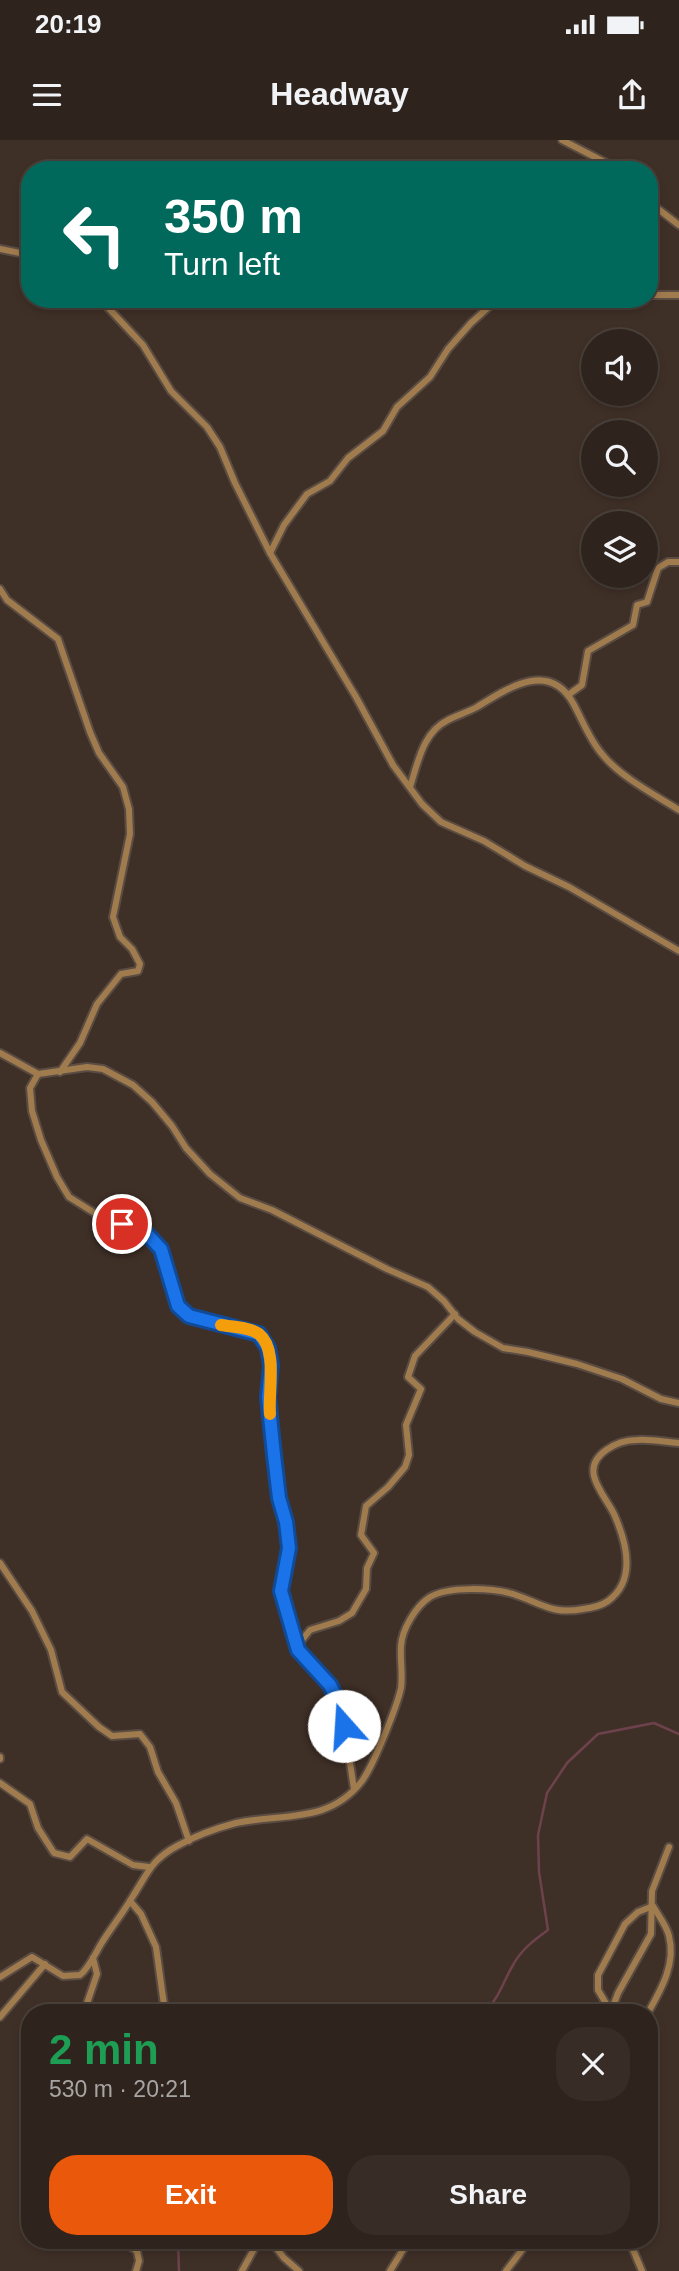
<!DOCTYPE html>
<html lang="en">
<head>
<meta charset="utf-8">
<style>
	:root { --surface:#2f241d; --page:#372c26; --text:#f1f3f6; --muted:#a7a4a4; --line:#4a413b; --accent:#ea580c }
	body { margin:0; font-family:Helvetica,sans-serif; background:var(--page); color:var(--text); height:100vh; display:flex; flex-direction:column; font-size:26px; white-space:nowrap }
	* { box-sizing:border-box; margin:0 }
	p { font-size:23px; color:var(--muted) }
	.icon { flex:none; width:38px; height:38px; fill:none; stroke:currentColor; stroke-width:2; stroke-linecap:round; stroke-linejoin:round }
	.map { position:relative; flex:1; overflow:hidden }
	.panel { position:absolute; left:21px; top:1864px; width:637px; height:245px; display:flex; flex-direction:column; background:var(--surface); border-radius:28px; box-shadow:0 4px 10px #0003,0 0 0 2px var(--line) }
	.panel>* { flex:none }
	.guide { position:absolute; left:21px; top:21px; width:637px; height:147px; border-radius:28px; box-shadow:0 4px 10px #0003,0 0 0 2px var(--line); background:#00695c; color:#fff; overflow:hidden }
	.controls { position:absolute; left:581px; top:189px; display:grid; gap:14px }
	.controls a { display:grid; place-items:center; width:77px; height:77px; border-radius:50%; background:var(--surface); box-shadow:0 4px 10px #0003,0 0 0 2px var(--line); font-size:35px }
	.pin { position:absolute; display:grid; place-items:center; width:60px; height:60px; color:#fff; margin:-30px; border:4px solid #fff; border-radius:50%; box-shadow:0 2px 7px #0007 }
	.me { position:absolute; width:77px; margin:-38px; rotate:341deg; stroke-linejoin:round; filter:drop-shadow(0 0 5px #0008) }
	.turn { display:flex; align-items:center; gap:24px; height:147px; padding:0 28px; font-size:32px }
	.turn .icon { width:91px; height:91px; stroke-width:2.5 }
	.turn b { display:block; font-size:49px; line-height:60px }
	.round { display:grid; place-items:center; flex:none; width:74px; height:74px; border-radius:28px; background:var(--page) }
	.summary { display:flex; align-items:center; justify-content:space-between; height:119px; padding:0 28px }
	h1 { font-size:42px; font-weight:700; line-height:52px; color:#1e9e55 }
	.cta { display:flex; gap:14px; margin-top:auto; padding:14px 28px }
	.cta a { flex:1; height:80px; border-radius:28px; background:var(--accent); color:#fff; font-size:28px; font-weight:700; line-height:80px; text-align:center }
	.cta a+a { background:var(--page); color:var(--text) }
	.status { display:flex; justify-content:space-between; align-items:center; height:49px; padding:0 35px; background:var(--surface); direction:ltr }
	.status svg { height:19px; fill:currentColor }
	header { display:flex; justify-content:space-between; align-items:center; height:91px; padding:0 28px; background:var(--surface); font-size:32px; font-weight:700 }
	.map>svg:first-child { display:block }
</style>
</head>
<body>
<div class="status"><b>20:19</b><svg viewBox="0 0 49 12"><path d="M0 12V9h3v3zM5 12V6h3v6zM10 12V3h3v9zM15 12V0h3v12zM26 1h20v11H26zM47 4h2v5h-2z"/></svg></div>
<header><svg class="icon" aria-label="menu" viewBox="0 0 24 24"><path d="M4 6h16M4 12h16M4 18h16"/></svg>Headway<svg class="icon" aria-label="share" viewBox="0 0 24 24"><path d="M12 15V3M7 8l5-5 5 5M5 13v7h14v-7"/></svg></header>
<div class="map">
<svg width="679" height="2131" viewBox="0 0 679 2131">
	<rect width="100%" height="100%" fill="#3f3027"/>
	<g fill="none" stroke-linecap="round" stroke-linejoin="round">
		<g stroke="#6e424d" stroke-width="2.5">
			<path d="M 485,1872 C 499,1858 503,1842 513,1825 C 521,1810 534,1800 548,1790 L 539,1732 L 538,1695 L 547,1653 L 567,1623 L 598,1594 L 654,1583 L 679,1594"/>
			<polyline points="178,2100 179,2131"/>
		</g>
		<defs>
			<g id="street">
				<polyline points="562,0 620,30"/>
				<polyline points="649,62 679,85"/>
				<polyline points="0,109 30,115"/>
				<polyline points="649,155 679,155"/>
				<polyline points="100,159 143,205 171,251 207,287 220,307 235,343 270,413 356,557 393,625 422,664 441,682 484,701 525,726 569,747 679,811"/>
				<polyline points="270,413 284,385 307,354 330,341 348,318 383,291 397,267 430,237 448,209 471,183 492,164 505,159"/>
				<polyline points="0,449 7,460 58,499 90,592 99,613 123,647 129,669 130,694 113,777 120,797 132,809 140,824 138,831 121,834 97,864 80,903 60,932"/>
				<polyline points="568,555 582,545 588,511 633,485 637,465 647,462 658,428 668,422 679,422"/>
				<path d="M 410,647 C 418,622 423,592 448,580 C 458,575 468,572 477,567 C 508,548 549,520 573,563 C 582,579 589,599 602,614 C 619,636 655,655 679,670"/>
				<polyline points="0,913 38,934 87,927 103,929 133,945 152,962 172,986 186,1008 210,1034 240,1058 272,1070 387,1129 428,1147 444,1161 458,1179 475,1192 503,1208 528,1212 577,1224 622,1239 661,1259 679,1263"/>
				<polyline points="38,934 30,948 32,971 41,1000 57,1037 69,1057 101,1077 144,1091 161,1109 179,1166 189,1176 221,1185 243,1188 259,1194 268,1208 271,1225 269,1257 274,1315 279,1358 286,1382 289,1408 281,1451 298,1509 330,1545 342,1570 354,1649"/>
				<polyline points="0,1423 32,1471 51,1510 62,1552 99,1587 112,1596 140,1594 150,1607 158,1632 176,1663 189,1701"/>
				<polyline points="299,1508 302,1500 310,1490 339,1481 352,1473 366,1449 367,1428 374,1413 361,1395 366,1366 388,1347 405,1327 409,1315 406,1285 421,1249 408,1237 415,1216 455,1174"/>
				<polyline points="0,1617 0,1619"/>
				<polyline points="0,1643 30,1664 38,1688 54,1713 70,1717 87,1699 133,1725 149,1727"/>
				<polyline points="130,1761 141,1774 156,1807 165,1872"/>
				<path d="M 0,1837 L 32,1817 L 63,1836 L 80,1835 C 89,1828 95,1814 101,1804 C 111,1788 123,1773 133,1756 C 148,1733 151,1720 177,1706 C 195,1696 217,1688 236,1683 C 283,1673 329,1684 362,1641 C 373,1626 397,1567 401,1548 C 403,1535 400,1520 401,1506 C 402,1489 416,1466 430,1457 C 449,1446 492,1448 513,1454 C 541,1463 552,1475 583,1469 C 592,1468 601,1466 608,1461 C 637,1440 626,1401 614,1374 C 608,1362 597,1349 594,1336 C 589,1314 618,1300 637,1300 C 651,1299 665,1302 679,1303"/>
				<polyline points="84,1872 97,1834 93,1818"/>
				<path d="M 611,1872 L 598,1850 L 598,1835 L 625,1784 L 638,1772 L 653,1766 C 658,1775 667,1786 669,1796 C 676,1823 662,1848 649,1871 L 641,1872"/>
				<polyline points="611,1872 618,1853 651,1794 652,1751 669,1707"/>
				<polyline points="0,1877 45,1824"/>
				<polyline points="121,2100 137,2111 139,2121 136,2131"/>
				<polyline points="270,2100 284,2118 299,2131"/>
				<polyline points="629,2100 642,2131"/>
				<polyline points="242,2131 259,2100"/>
				<polyline points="390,2131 409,2100"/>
				<polyline points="506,2131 522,2110 515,2100"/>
			</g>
		</defs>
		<use href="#street" stroke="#5a4c43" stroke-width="10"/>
		<use href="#street" stroke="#a07b4d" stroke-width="6"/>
	</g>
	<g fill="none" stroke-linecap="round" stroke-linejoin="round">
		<defs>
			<polyline id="route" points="122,1084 144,1091 161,1109 178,1166 189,1176 259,1194 268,1208 271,1225 268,1257 274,1315 279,1358 286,1382 289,1408 281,1451 298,1510 330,1545 342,1570 344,1586"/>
		</defs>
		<use href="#route" stroke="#114b97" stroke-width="18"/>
		<use href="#route" stroke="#1a73e8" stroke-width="12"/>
		<path stroke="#f59e0b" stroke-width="12" d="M 221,1185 C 232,1187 249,1187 259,1194 C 278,1209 268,1252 270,1274"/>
	</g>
</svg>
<div class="controls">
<a><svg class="icon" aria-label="sound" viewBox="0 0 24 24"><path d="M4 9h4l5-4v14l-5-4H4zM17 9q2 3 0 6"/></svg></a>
<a><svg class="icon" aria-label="search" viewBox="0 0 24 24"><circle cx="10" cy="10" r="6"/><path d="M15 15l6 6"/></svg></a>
<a><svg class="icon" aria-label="layers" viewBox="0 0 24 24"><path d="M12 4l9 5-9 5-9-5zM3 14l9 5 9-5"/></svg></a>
</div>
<div class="pin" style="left:122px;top:1084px;background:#d93025"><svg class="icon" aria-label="arrive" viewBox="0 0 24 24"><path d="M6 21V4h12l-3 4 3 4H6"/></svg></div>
<svg class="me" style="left:344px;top:1586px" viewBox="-20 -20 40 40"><circle r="19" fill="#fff"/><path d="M0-13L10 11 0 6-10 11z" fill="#1a73e8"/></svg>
<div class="guide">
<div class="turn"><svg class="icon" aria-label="left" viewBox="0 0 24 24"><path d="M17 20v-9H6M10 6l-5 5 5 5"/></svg><div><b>350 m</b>Turn left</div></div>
</div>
<section class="panel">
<div class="summary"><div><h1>2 min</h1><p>530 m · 20:21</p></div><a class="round"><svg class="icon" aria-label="close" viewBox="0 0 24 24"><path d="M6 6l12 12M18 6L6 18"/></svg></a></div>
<div class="cta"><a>Exit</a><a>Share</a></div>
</section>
</div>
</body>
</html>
